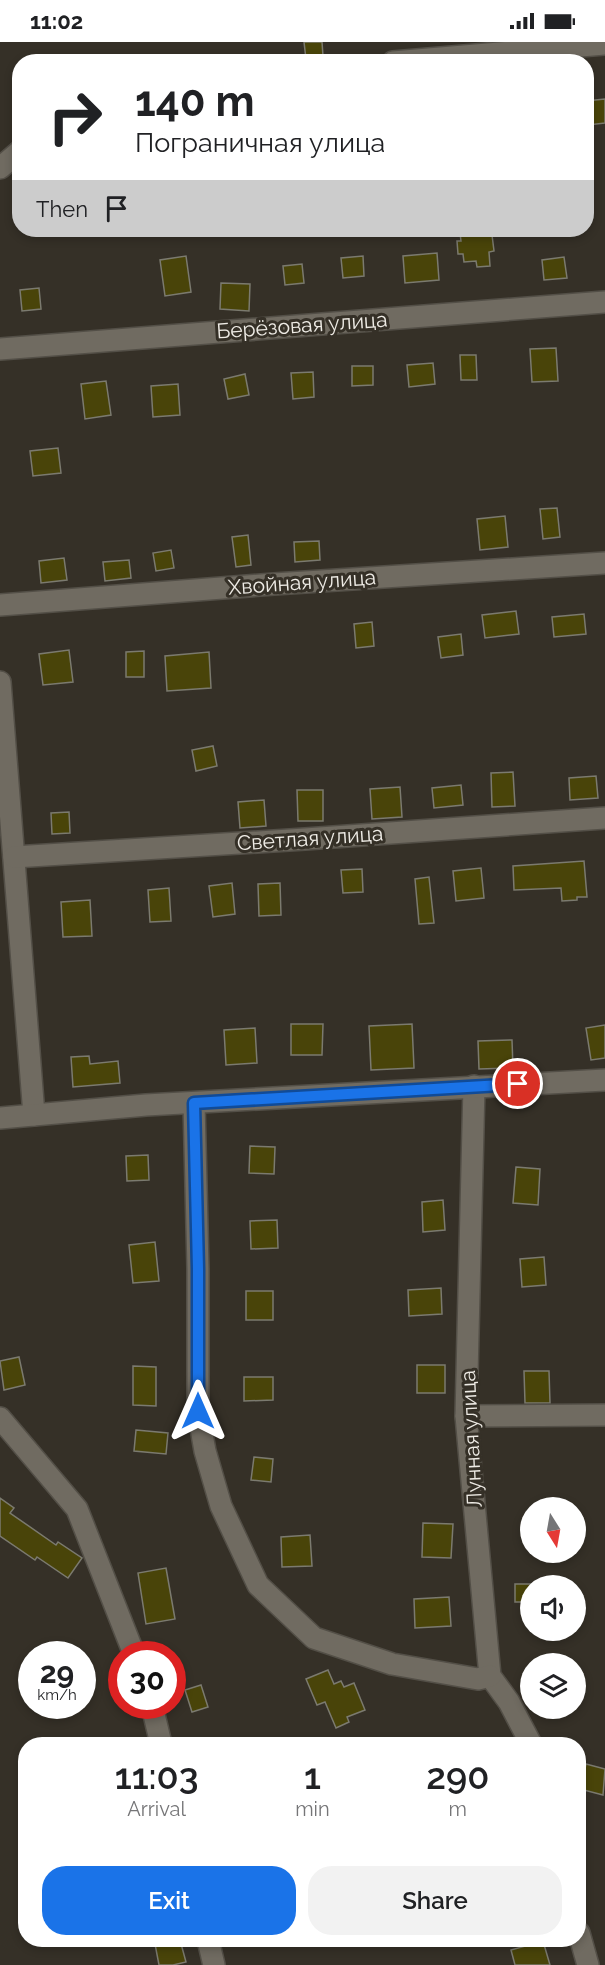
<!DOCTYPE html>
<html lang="en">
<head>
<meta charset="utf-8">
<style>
	:root { --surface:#fff; --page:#f2f2f2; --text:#202124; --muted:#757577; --accent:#1a73e8 }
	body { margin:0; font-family:Raleway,sans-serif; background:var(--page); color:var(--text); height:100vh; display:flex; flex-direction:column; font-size:22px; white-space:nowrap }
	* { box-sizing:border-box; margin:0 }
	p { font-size:20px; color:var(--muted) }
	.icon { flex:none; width:33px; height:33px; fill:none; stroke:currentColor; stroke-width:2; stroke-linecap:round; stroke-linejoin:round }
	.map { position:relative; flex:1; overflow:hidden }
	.details { position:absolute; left:18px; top:1695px; width:568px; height:210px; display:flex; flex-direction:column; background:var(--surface); border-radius:24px; box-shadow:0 3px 9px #0003 }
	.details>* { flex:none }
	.banner { position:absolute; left:12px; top:12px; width:582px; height:183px; border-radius:24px; box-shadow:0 3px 9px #0003; background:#fff; color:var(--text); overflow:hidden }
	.needle { width:39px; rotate:169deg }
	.fabs { position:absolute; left:520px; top:1455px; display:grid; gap:12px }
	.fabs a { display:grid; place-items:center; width:66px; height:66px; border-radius:50%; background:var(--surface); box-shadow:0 3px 9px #0003; font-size:30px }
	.speed { position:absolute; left:18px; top:1599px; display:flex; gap:12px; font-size:30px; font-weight:700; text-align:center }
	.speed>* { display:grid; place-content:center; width:78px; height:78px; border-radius:50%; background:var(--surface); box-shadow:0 3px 9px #0003; line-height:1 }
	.speed small { font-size:15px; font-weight:400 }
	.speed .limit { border:9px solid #d22; background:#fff; color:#111 }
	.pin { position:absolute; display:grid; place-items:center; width:51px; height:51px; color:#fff; margin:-26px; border:3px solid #fff; border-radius:50%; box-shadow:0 2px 6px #0007 }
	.me { position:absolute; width:66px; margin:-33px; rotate:0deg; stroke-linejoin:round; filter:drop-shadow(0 0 4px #0008) }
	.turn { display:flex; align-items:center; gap:21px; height:126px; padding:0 24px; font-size:27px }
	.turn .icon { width:78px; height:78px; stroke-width:2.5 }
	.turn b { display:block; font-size:42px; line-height:51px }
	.then { display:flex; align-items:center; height:57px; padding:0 24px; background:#0003; gap:12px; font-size:22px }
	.eta { display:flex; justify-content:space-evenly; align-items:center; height:102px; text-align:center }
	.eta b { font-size:36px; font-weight:600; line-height:42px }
	.button { display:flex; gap:12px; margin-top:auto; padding:12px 24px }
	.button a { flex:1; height:69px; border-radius:24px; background:var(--accent); color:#fff; font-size:24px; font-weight:600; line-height:69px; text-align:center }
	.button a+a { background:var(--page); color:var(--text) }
	.status { display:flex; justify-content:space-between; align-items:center; height:42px; padding:0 30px; background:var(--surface); direction:ltr }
	.status svg { height:16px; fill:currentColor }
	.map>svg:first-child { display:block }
</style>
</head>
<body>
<div class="status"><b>11:02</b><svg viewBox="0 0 49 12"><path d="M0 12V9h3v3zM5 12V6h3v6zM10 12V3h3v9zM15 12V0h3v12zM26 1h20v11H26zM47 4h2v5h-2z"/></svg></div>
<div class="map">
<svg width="605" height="1923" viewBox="0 0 605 1923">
	<rect width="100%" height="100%" fill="#353027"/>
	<g fill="#494409" stroke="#7b7a6f" stroke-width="1.5">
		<polygon points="304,0 322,0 323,14 306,17"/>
		<polygon points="605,57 605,81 588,83 586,59"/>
		<polygon points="481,189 481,194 492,193 494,209 489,210 490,224 477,225 476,219 464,220 463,212 458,212 457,199 461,199 460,191"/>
		<polygon points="437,211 439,238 405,241 403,214"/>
		<polygon points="186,214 191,250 165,254 160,218"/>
		<polygon points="363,214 364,234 343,236 341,216"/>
		<polygon points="564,215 567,236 544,238 542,218"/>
		<polygon points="302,222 304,241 285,243 283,224"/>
		<polygon points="221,241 250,242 249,269 220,267"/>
		<polygon points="39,246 41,267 22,269 20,248"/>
		<polygon points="556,306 558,339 532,340 530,307"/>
		<polygon points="460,313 476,313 477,338 461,338"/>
		<polygon points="433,321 435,342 409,345 407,323"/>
		<polygon points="352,324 373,324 373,343 352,344"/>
		<polygon points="313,330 314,355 293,357 291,331"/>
		<polygon points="245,332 249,353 228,357 224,337"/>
		<polygon points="106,339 111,373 85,377 81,342"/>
		<polygon points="178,342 180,373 153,375 151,344"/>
		<polygon points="58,406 61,431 33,434 30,409"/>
		<polygon points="557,466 560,495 543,497 540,467"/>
		<polygon points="505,474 508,505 480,508 477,477"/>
		<polygon points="248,493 251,523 236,525 232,495"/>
		<polygon points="319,499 320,518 295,520 294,500"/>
		<polygon points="171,508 174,526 156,529 153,511"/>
		<polygon points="64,516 67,538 41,541 39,519"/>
		<polygon points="129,518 131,536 105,539 103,520"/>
		<polygon points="516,569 519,592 485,596 482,573"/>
		<polygon points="584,572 586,592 554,595 552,575"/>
		<polygon points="372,580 374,604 356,606 354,582"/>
		<polygon points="461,592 463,613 441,616 438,595"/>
		<polygon points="69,608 73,640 43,643 39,612"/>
		<polygon points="144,609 144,635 126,635 126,610"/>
		<polygon points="209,610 211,646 167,649 165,614"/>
		<polygon points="213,704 217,724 196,729 192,708"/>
		<polygon points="513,730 515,764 492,765 491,731"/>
		<polygon points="596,734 598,756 570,758 569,736"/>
		<polygon points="461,743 463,763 434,766 432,746"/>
		<polygon points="400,745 402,775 372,777 370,747"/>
		<polygon points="297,748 323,748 323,779 298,779"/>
		<polygon points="264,758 266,784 240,786 238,760"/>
		<polygon points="69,770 70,791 52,792 51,771"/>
		<polygon points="584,819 587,855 577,855 577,858 562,859 561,846 514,848 513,824"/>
		<polygon points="481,826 484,856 456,859 453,829"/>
		<polygon points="362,827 363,850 343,851 341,828"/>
		<polygon points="429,835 434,881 419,882 415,837"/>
		<polygon points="232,841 235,872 213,875 209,844"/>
		<polygon points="280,841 281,873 259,874 258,842"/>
		<polygon points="169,846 171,879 150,880 148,848"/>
		<polygon points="90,858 92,894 63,895 61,860"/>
		<polygon points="291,982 323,982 322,1013 291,1013"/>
		<polygon points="412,982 414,1026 371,1028 369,984"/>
		<polygon points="605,983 605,1016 591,1018 586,986"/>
		<polygon points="255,986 257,1021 226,1023 224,988"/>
		<polygon points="512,998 513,1026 479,1027 478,999"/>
		<polygon points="89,1014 90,1022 118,1019 120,1041 73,1045 71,1015"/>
		<polygon points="250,1104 275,1105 274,1132 249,1131"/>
		<polygon points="148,1113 149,1138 127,1139 126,1114"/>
		<polygon points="516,1125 540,1127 538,1163 513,1161"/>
		<polygon points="443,1158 445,1188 423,1190 422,1160"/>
		<polygon points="277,1178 278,1206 251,1207 250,1179"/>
		<polygon points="155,1200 159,1239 133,1241 129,1203"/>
		<polygon points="544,1215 546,1243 522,1245 520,1217"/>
		<polygon points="441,1246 442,1272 409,1274 408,1248"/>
		<rect x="246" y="1249" width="27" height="29"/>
		<polygon points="19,1315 25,1343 4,1348 0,1319"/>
		<rect x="417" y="1323" width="28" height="28"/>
		<polygon points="133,1324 156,1325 156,1364 133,1363"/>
		<polygon points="524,1329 549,1329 550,1361 525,1361"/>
		<polygon points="244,1335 273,1335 273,1358 244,1359"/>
		<polygon points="136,1388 168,1391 166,1412 134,1409"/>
		<polygon points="254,1415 273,1417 271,1440 251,1438"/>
		<polygon points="0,1456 14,1466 10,1471 56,1503 58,1500 82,1516 68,1536 37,1515 35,1518 0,1494"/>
		<polygon points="423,1481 453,1482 451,1516 422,1515"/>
		<polygon points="310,1493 312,1524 282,1525 281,1495"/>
		<polygon points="166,1526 175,1577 146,1582 138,1531"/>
		<rect x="515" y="1542" width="16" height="18"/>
		<polygon points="449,1555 451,1584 415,1586 414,1557"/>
		<polygon points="328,1628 334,1642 341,1639 344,1645 354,1641 365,1668 347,1675 349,1680 336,1686 325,1660 317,1663 306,1637"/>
		<polygon points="201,1643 208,1665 192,1670 185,1648"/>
		<polygon points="586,1722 605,1727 603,1753 580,1747"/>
		<polygon points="174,1898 180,1898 186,1920 173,1923 159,1923 155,1902"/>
		<polygon points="543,1899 550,1923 515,1923 511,1908"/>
	</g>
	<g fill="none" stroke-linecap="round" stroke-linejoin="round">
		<defs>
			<g id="minor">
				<polyline points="393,20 605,2"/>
				<polyline points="0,126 20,109"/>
				<polyline points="0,307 605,260"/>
				<polyline points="0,563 274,542 605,521"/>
				<polyline points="0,640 34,1073"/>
				<polyline points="14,815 305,797 605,776"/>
				<polyline points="474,1044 466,1374 490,1634 509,1660 531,1702"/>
				<polyline points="194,1061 198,1227 198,1369 205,1409 221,1464 258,1543 314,1596 392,1622 478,1637 490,1634"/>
				<polyline points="0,1076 146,1063 605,1038"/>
				<polyline points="466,1374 605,1373"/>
				<polyline points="0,1376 77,1467 134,1612"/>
				<polyline points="152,1664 161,1702"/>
				<polyline points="579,1891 588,1923"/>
				<polyline points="208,1898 214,1923"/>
			</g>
		</defs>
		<use href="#minor" stroke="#534f47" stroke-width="24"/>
		<use href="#minor" stroke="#706b61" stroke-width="21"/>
	</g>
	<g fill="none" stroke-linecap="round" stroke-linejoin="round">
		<defs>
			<polyline id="route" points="198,1369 198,1227 194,1061 518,1042"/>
		</defs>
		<use href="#route" stroke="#114b97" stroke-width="15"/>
		<use href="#route" stroke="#1a73e8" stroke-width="10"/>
	</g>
	<g text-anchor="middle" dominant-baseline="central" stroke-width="6" stroke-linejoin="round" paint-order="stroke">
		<g font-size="21" fill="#eeebe5" stroke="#353027">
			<text transform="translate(302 283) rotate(-4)">Берёзовая улица</text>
			<text transform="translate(302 540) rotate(-4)">Хвойная улица</text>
			<text transform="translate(310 796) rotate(-4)">Светлая улица</text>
			<text transform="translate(471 1397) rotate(-93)">Лунная улица</text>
		</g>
	</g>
</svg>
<div class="fabs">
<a><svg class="needle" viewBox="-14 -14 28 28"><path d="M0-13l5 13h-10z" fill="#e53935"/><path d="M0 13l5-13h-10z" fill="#757577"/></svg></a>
<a><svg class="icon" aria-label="sound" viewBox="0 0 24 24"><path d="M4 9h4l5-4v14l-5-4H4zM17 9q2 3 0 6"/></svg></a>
<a><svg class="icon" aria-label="layers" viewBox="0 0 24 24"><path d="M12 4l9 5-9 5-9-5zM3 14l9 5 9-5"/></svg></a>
</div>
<div class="speed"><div>29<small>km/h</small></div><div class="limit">30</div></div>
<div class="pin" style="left:518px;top:1042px;background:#d93025"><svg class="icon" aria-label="arrive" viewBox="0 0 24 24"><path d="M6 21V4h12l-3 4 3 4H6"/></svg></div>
<svg class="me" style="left:198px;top:1369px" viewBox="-20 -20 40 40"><path d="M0-17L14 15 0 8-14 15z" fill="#1a73e8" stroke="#fff" stroke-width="4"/></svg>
<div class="banner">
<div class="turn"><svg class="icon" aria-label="right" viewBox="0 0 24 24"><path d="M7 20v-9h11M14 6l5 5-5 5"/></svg><div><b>140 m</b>Пограничная улица</div></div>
<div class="then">Then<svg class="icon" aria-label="arrive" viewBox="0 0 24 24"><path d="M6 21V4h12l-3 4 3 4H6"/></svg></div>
</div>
<section class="details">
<div class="eta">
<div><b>11:03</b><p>Arrival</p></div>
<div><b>1</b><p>min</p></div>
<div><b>290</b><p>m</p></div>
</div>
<div class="button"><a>Exit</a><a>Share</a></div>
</section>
</div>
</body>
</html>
